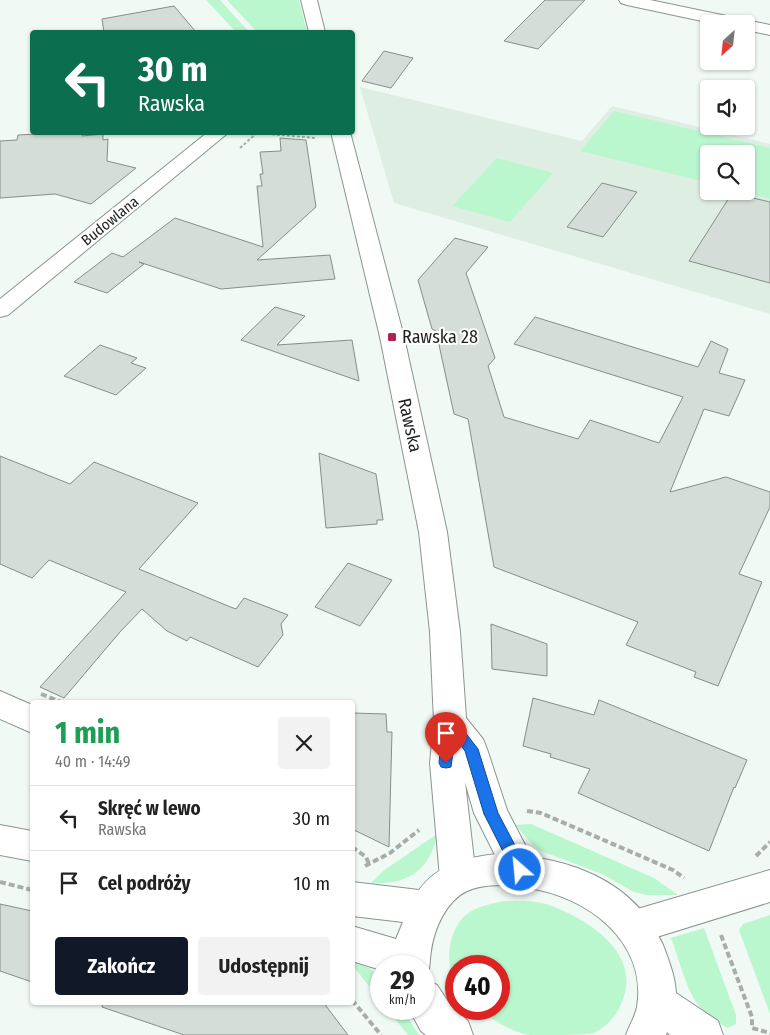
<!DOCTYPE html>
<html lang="pl">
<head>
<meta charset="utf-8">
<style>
	:root { --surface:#fff; --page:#f2f2f2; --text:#222; --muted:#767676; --line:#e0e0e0; --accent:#111827 }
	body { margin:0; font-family:"Fira Sans Condensed",sans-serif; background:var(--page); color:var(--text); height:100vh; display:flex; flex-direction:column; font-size:19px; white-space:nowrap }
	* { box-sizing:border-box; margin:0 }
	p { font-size:16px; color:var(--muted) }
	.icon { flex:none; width:28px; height:28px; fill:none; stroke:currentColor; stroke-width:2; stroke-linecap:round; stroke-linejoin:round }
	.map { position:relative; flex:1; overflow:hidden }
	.details { position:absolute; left:30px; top:700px; width:325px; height:305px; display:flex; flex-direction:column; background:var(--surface); border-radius:5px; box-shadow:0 1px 4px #0004 }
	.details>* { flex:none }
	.banner { position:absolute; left:30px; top:30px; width:325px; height:105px; border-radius:5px; box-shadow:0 1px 4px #0004; background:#0b6e4f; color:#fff; overflow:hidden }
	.needle { width:32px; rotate:207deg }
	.fabs { position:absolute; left:700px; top:15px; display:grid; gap:10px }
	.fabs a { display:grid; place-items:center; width:55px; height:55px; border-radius:5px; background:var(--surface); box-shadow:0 1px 4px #0004; font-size:25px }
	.speed { position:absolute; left:370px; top:955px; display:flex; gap:10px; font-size:25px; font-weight:700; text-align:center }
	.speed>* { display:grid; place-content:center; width:65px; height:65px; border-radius:50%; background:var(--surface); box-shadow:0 1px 4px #0004; line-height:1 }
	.speed small { font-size:12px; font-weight:400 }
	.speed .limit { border:8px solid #d22; background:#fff; color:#111 }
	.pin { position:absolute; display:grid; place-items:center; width:42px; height:42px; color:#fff; margin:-51px -21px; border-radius:50% 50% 50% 0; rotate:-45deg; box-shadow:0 0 5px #0007 }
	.pin .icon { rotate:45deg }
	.me { position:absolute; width:55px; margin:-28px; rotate:333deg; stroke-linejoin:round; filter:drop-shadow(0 0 4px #0008) }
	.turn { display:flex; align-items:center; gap:18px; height:105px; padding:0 25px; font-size:22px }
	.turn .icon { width:65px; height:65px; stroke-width:2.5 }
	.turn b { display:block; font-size:35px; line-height:42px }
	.round { display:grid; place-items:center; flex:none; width:52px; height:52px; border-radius:5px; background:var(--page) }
	.overview { display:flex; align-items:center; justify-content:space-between; height:85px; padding:0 25px }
	h1 { font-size:30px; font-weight:700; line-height:38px; color:#1e9e55 }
	.primary-button { display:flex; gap:10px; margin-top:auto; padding:10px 25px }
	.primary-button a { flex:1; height:58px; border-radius:5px; background:var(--accent); color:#fff; font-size:20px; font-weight:700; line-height:58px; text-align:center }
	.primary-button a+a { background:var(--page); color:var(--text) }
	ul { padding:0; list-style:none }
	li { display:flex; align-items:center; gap:15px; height:65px; padding:0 25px; border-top:1px solid var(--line) }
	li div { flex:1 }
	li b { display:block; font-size:19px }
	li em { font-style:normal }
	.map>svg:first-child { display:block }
</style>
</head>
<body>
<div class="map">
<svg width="770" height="1035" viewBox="0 0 770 1035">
	<rect width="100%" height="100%" fill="#f0f9f3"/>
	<path fill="#deeee3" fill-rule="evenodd" d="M 360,87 L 582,141 L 612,106 L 770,144 L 770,314 L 394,203 ZM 709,154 L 746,154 L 746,191 L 709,191 Z"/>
	<g fill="#baf7cf">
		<polygon points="206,0 220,0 249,32 236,32"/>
		<polygon points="227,0 299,0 307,32 257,32"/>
		<polygon points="614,111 770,148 770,199 741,191 746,191 746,154 709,154 709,183 580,151"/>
		<polygon points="497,158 553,173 510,222 452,206"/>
		<polygon points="531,824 654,878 678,895 647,895 634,892 602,874 541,851 533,845 515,825"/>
		<path d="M 437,834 C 430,871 407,885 371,883 L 383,871 Z"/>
		<path d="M 504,901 C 518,901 533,900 546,904 C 582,916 639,949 624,996 C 619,1012 610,1025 594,1033 C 582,1035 565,1035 552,1035 C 545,1035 537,1035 530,1035 C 512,1032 492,1020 479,1009 L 499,1009 L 499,966 L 456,966 L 456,983 C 444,963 448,929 467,914 C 478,906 491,904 504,901 Z"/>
		<polygon points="770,915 770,1014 739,930 743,924"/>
		<path d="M 704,928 L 736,1015 L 736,1024 L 728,1028 C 718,1022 707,1016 700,1007 C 686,991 679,958 671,938 Z"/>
		<polygon points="353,962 369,968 381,977 381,1001 353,966"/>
		<polygon points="387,1009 402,1009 419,1035 408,1035"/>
	</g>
	<g fill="#d4ddd7" stroke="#868e89">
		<polygon points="545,0 585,0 538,49 504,41"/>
		<polygon points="174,6 196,32 104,32 102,19"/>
		<polygon points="384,51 413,58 391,88 362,81"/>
		<polygon points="75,132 82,132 82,136 103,134 103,140 108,139 107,161 136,168 91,204 55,194 0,198 0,141 17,140 18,135"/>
		<polygon points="280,138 306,140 316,207 257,260 330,255 335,279 221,289 139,262 144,264 107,293 74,282 112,253 123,257 175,218 263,247 257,186 262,186 260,174 263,174 260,152 281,151"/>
		<polygon points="602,183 637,192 603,237 567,227"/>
		<polygon points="732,193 770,202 770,283 689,261"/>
		<polygon points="455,238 488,247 466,273 495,358 488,366 504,417 578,439 590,420 659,443 683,397 514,344 535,317 698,367 711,341 728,349 719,373 745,380 729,416 704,409 670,492 726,477 770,492 770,507 739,574 762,582 718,686 694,677 696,672 626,645 638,622 494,567 468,419 454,414 436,331 432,329 418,280"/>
		<polygon points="275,307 305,316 277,345 352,340 359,381 241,340"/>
		<polygon points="100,345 137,358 131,363 146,368 116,395 64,376"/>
		<polygon points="319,453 376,474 383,520 377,520 377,524 326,528"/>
		<polygon points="0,456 70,484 94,462 198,503 139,569 228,606 236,609 244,598 288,615 281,624 283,635 258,667 190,637 187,641 167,631 142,609 120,632 64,698 40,687 126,592 49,560 32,578 0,564"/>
		<polygon points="348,563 392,580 360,626 315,607"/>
		<polygon points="491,624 547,644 547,676 492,669"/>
		<polygon points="533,698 594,715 599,700 747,760 735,788 734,787 709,851 578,793 590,769 550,757 551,754 523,746"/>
		<polygon points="352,713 386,714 387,732 392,732 389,847 352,829"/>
		<polygon points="0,904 32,911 32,982 0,971"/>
		<polygon points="103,1002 323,1002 348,1035 184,1035 102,1007"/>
	</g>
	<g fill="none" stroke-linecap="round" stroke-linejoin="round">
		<defs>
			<g id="minor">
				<polygon points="301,0 317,0 325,32 309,32"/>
				<polygon points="619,0 650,0 770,25 770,35 746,30 746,24 716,24 627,5 621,3"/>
				<polygon points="208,132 229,132 8,315 0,317 0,299"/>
				<polygon points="331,132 350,132 404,337 447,532 460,632 466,718 483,739 487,749 507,810 538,870 532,881 520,886 508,881 474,813 465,782 476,878 471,889 458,894 445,889 440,878 430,763 434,722 430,632 419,532 380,337"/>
				<polygon points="0,691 32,705 32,733 0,719"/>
				<polygon points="770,870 770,902 634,944 621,939 616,927 621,915 634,910"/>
			</g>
			<g id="major">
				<polygon points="0,825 32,831 32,861 0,855"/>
				<path d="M 498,854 C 566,856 634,879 663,945 C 669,961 675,976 676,993 L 718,1021 L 723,1035 L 670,1035 L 667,1032 L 666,1035 L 626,1035 C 629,1026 635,1017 637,1007 C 648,941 586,896 528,888 C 510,885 485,883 467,891 C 446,901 434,929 431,951 C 429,962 431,971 424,979 L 424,966 L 381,966 L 381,970 L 352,961 L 352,926 L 396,939 L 403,922 L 352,916 L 352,882 L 419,890 C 438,864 467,857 498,854 Z"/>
				<polygon points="424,979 437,985 449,1003 468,1021 473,1035 426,1035 421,1031 409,1009 424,1009"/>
			</g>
		</defs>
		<use href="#minor" stroke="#8b948e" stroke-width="2"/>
		<use href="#major" stroke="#8b948e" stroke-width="2"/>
		<g stroke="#a7aea9" stroke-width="2" stroke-dasharray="3 2" stroke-linecap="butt">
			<polyline points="257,133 316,138"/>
			<polyline points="240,148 258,132"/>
		</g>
		<g stroke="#a7aea9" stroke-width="4" stroke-dasharray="6 3" stroke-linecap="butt">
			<polyline points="41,694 61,702"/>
			<polyline points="527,811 541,813 673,870 684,878"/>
			<polyline points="352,847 366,857 369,864"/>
			<polyline points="756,856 770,842"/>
			<polyline points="365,866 390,853 419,830"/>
			<polyline points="0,882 32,890"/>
			<polyline points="721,935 752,1017 752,1028 770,1033"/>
			<polyline points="352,1000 381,1035"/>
		</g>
		<use href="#minor" fill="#fff" fill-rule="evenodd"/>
		<use href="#major" fill="#fff" fill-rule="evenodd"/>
	</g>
	<polygon fill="#1a73e8" stroke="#114b97" points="450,716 454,718 478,749 498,813 528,870 525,875 520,877 515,875 484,814 465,751 455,738 451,767 446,768 441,767 439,763 443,722 445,718"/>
	<rect fill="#b02053" stroke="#fff" stroke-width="2" x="387" y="332" width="10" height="10" rx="2.5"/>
	<g text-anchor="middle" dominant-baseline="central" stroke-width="4" stroke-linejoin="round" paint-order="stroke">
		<g font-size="15" fill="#1e211f" stroke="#fff">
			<text transform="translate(110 221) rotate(-39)">Budowlana</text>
		</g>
		<g font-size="18" fill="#1e211f" stroke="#fff" text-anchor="start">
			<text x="402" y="337">Rawska 28</text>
		</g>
		<g font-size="18" fill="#1e211f" stroke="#fff">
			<text transform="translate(410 425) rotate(77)">Rawska</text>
		</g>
	</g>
</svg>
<div class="fabs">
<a><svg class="needle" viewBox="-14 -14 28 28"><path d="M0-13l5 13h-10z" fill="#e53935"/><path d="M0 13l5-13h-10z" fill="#767676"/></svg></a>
<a><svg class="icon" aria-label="sound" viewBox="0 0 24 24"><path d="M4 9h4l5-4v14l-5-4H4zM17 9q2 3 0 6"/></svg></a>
<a><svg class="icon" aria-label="search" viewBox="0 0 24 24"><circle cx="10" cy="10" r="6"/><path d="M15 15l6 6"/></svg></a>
</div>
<div class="speed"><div>29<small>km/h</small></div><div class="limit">40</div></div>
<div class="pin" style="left:446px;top:763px;background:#d93025"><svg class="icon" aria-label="arrive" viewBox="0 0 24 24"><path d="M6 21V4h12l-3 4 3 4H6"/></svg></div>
<svg class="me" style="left:520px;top:870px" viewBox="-20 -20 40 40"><circle r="17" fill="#1a73e8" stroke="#fff" stroke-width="3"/><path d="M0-11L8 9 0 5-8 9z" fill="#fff"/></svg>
<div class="banner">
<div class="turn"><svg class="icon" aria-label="left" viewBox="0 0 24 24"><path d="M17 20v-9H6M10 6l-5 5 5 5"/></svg><div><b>30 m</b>Rawska</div></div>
</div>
<section class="details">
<div class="overview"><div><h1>1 min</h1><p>40 m · 14:49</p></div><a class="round"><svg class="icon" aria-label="close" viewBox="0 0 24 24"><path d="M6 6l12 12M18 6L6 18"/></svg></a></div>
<ul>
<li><svg class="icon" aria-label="left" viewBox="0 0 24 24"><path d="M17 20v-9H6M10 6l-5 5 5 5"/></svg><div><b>Skręć w lewo</b><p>Rawska</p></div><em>30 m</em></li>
<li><svg class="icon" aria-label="arrive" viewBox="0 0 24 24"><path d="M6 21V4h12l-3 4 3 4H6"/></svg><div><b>Cel podróży</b></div><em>10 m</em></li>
</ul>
<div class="primary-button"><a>Zakończ</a><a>Udostępnij</a></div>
</section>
</div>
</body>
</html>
